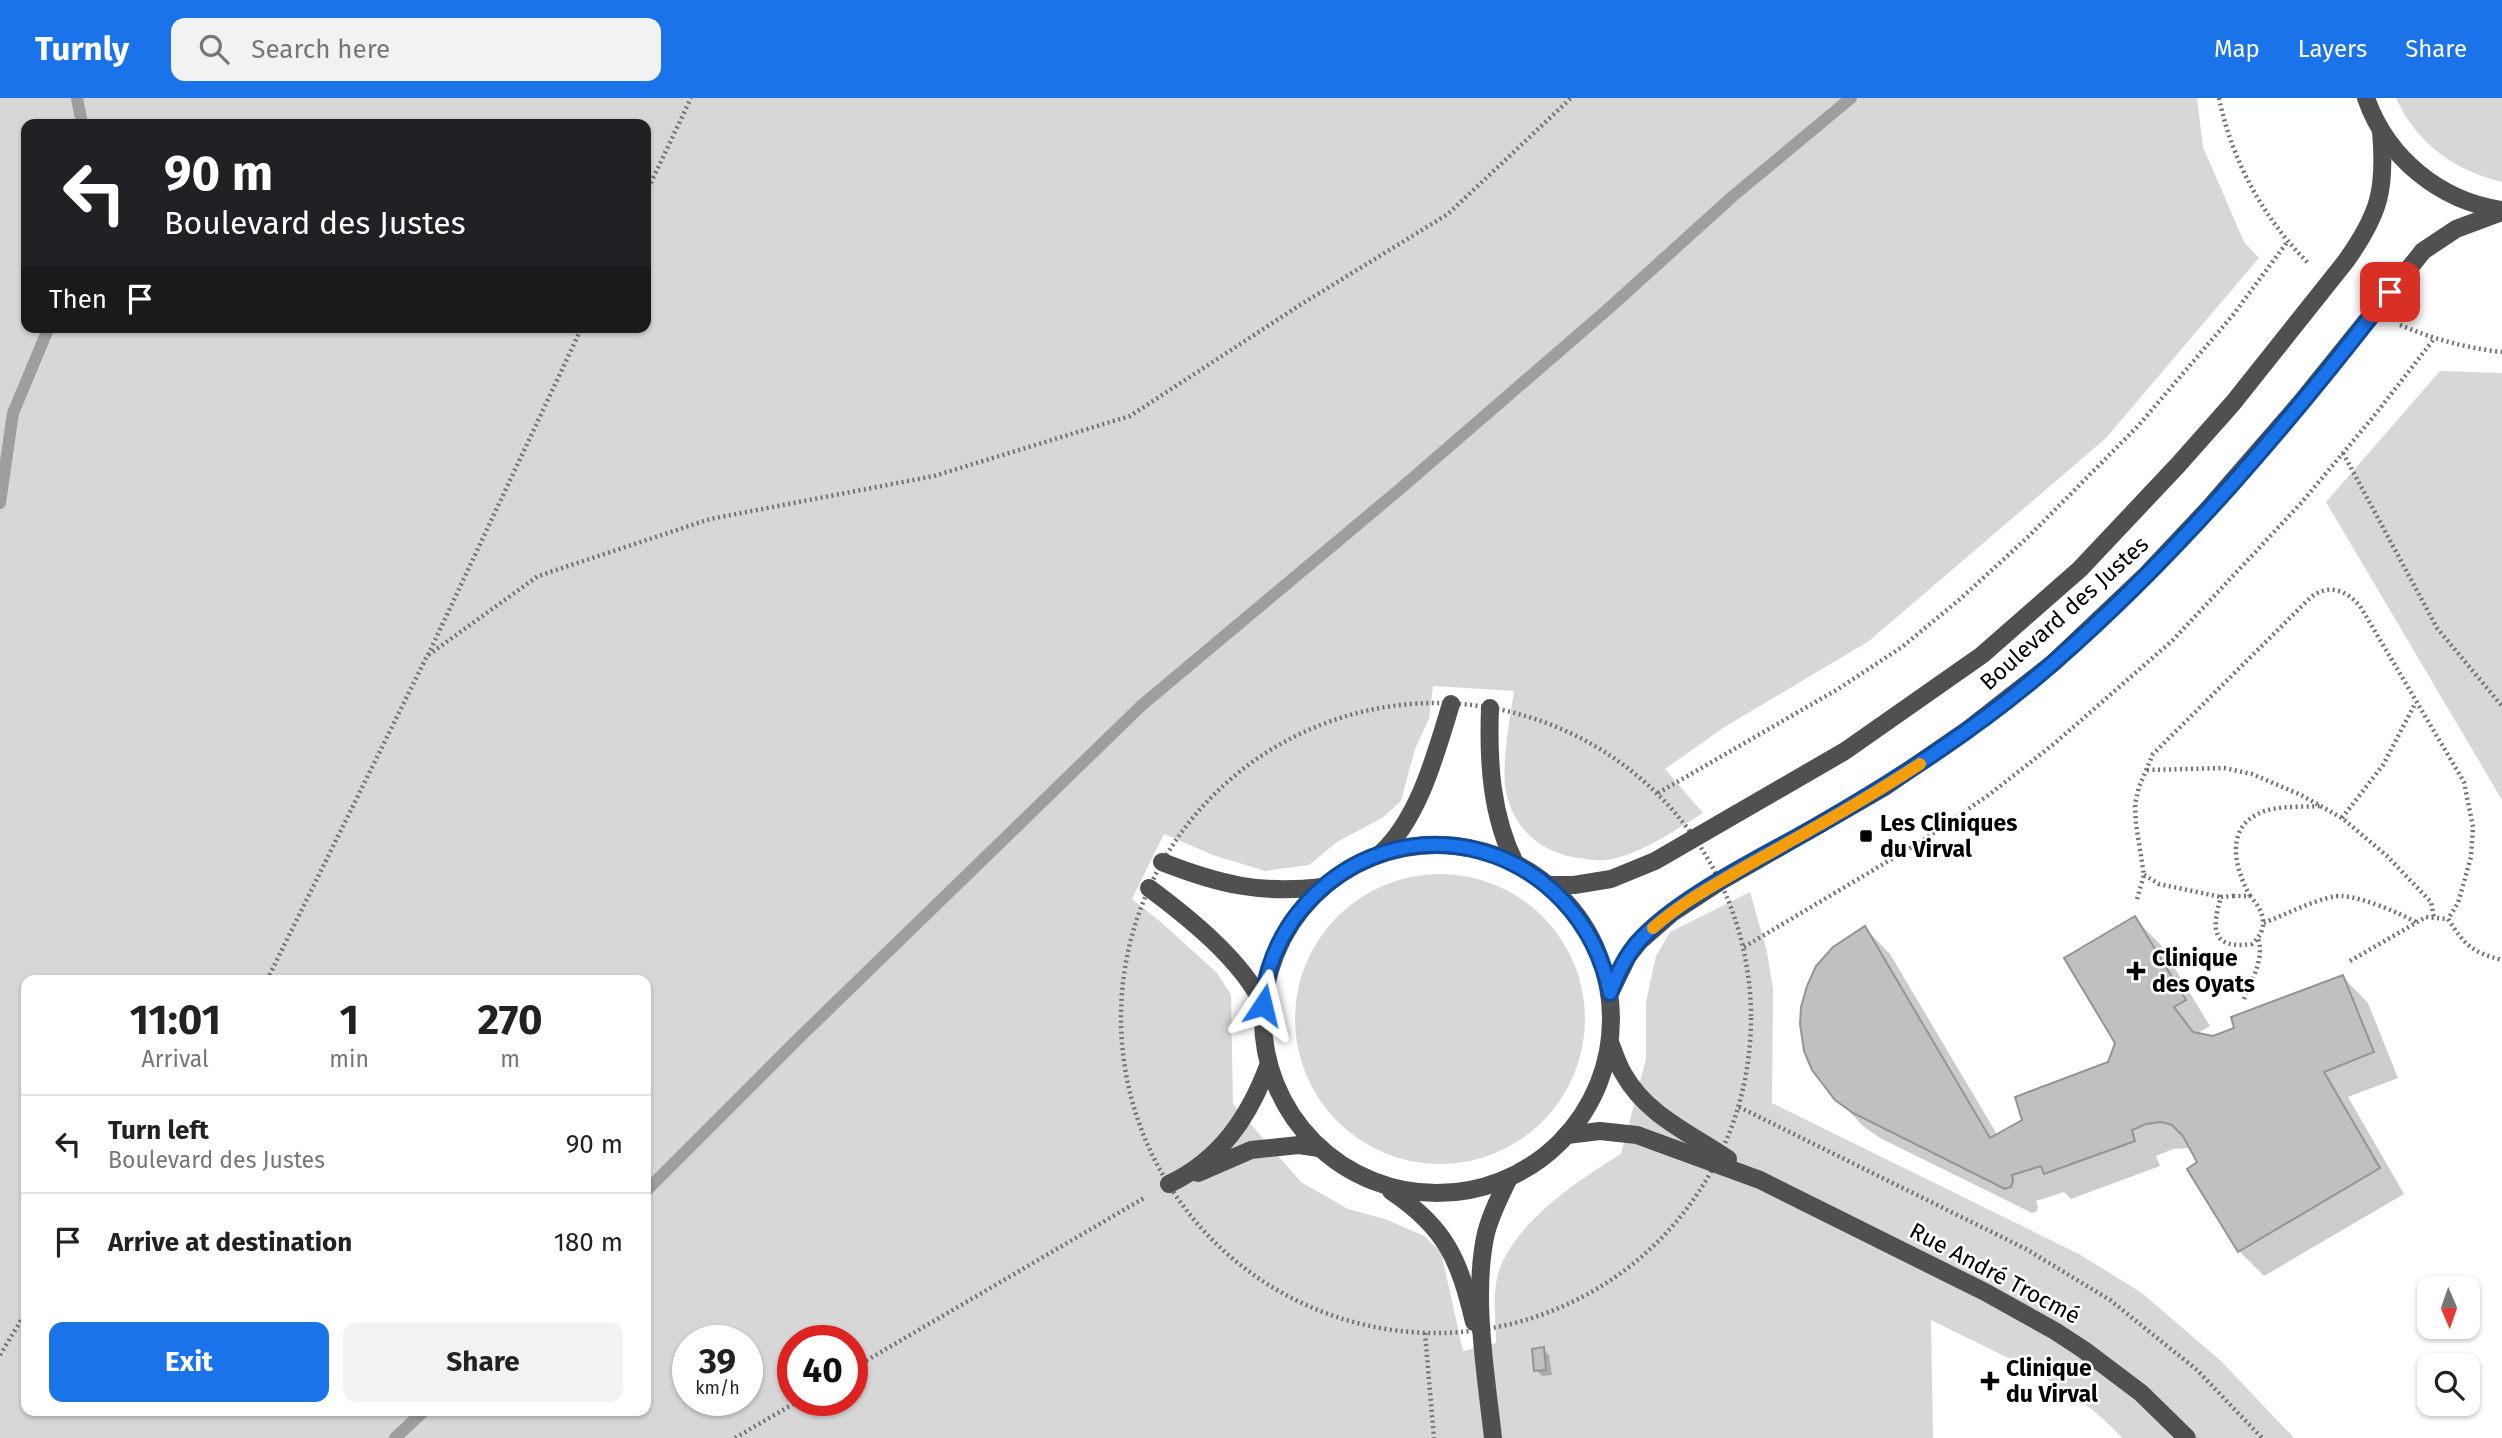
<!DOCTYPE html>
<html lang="en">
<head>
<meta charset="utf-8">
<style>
	:root { --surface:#fff; --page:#f2f2f2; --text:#222; --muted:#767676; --line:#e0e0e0; --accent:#1a73e8 }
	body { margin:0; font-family:"Fira Sans",sans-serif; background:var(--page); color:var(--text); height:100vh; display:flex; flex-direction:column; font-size:26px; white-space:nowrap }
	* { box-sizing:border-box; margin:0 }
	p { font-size:23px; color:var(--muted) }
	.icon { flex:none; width:38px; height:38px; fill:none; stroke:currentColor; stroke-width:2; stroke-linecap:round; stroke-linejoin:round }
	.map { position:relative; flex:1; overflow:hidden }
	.panel { position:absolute; left:21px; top:877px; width:630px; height:441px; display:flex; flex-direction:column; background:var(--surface); border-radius:14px; box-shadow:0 2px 5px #0004 }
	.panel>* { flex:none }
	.guide { position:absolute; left:21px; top:21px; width:630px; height:214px; border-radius:14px; box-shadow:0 2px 5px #0004; background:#202124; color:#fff; overflow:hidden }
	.needle { width:46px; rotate:178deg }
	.tools { position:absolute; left:2417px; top:1178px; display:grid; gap:14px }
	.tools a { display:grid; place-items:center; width:63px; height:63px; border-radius:14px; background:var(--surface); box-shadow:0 2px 5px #0004; font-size:35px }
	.speed { position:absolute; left:672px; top:1227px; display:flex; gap:14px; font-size:35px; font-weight:700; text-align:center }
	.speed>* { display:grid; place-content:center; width:91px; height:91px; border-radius:50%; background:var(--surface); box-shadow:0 2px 5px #0004; line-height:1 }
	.speed small { font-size:18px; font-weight:400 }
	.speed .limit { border:10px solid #d22; background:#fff; color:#111 }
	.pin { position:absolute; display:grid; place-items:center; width:60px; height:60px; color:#fff; margin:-30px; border-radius:14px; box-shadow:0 4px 10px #0006 }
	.me { position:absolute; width:77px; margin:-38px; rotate:10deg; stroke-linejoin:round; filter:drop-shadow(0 0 5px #0008) }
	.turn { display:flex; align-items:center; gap:24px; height:147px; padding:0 28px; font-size:32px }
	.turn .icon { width:91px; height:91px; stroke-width:2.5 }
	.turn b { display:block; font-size:49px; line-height:60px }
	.then { display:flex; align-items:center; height:66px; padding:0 28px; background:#0003; gap:14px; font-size:26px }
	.eta { display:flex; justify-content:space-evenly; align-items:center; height:119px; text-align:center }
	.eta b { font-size:42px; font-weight:700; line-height:49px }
	.cta { display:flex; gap:14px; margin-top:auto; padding:14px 28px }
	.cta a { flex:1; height:80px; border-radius:14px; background:var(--accent); color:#fff; font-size:28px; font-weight:700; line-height:80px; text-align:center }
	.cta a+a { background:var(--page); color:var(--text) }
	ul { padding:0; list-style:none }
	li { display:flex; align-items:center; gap:21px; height:98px; padding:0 28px; border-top:2px solid var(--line) }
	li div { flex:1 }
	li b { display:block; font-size:26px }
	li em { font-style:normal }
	header { display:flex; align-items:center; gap:42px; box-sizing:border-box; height:98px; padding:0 35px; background:var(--accent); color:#fff }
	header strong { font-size:33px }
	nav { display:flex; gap:38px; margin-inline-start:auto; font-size:24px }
	.search { width:490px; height:63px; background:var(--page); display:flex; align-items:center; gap:18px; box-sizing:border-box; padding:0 24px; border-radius:14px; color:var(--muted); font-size:26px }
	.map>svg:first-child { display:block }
</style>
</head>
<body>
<header>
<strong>Turnly</strong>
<div class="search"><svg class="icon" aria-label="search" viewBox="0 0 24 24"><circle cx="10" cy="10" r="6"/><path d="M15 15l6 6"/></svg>Search here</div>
<nav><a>Map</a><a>Layers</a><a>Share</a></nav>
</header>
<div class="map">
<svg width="2502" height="1340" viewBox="0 0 2502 1340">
	<rect width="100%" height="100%" fill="#fff"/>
	<g fill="#d7d7d7" fill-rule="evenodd">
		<path d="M 0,0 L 2197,0 L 2203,49 L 2244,144 L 2259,160 L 2106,340 L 1869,543 L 1723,630 L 1665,671 L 1703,715 C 1673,733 1642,756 1607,762 C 1600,763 1592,762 1586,761 C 1545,757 1515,735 1506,694 C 1501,667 1510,621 1514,593 L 1433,588 L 1429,621 L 1415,651 L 1401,703 L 1382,720 L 1337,744 L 1309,767 L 1265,773 L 1213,757 L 1164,736 L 1132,801 L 1162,825 L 1217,875 L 1231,897 L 1233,1006 L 1301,1084 L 1348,1111 L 1385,1121 L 1424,1138 L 1441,1154 L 1463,1253 L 1496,1245 C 1496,1226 1493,1204 1496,1186 C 1503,1132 1578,1082 1621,1056 L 1646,961 L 1646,904 L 1656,858 L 1670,834 L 1750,794 L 1767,854 L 1773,891 L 1772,1005 L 2079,1156 L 2142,1195 L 2222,1264 L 2294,1340 L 2122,1340 C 2075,1286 1994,1254 1931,1222 L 1933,1340 L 0,1340 ZM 26,26 L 646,26 L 646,229 L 26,229 ZM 26,882 L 646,882 L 646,1312 L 26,1312 ZM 688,1242 L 747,1242 L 747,1302 L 688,1302 ZM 793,1242 L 852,1242 L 852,1302 L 793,1302 Z"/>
		<path d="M 2396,0 L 2502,0 L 2502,84 C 2455,73 2416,45 2396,0 Z"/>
		<polygon points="2440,273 2502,275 2502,702 2326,404"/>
		<circle cx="1440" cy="921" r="145"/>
	</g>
	<g fill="#0003">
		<polygon points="2135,821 2160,846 2210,928 2198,935 2200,937 2213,940 2343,879 2368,905 2398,980 2348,999 2404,1096 2264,1178 2239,1153 2191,1050 2173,1051 2156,1058 2160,1068 2071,1101 2064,1094 2036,1103 2038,1110 2036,1114 2032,1115 1880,1040 1863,1028 1837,1001 1865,830 1890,856 1998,1038 2109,966 2117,945"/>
		<polygon points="1543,1251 1549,1257 1552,1277 1542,1278 1536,1272"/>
	</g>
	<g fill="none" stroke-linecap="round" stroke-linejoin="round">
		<g stroke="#9e9e9e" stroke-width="12">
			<polyline points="77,0 82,26"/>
			<polyline points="0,405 13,315 49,229"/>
			<polyline points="646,1093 799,940 1142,607 1400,391 1607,212 1733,98 1851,0"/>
			<polyline points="395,1340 425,1312"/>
		</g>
	</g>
	<g fill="#c0c0c0" stroke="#949494" stroke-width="2">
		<polygon points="2135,818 2186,902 2174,909 2193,934 2213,938 2234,930 2231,919 2343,877 2374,954 2324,974 2380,1070 2238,1154 2187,1071 2197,1064 2183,1038 2172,1027 2161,1024 2146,1026 2132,1032 2135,1043 2044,1076 2041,1068 2012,1077 2013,1083 2011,1089 2005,1091 1853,1015 1835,1002 1812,972 1804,953 1800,926 1801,909 1807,888 1816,868 1833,849 1865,828 1990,1040 2022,1022 2015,999 2108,964 2115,945 2064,860"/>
		<polygon points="1544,1249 1546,1272 1534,1273 1532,1251"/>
	</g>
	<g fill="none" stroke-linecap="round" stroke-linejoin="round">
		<g stroke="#727272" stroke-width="4.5" stroke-dasharray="2 3.5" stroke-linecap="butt">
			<path d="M 2219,0 C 2232,63 2263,120 2309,166"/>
			<polyline points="646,95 691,0"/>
			<path d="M 2400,227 C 2433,241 2466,250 2502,254"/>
			<polyline points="2343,355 2437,530 2502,608"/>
			<polyline points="428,557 582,229"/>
			<circle cx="1436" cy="920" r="315"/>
			<polyline points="2147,672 2224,670 2252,676 2301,697 2342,720 2387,758 2431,804 2434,820"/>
			<polyline points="1658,695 1838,591 1902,549 1959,502 2028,439 2138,328 2233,217 2288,143"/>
			<polyline points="2342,720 2383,667 2415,606"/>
			<polyline points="2144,777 2159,786 2221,799"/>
			<path d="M 2233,798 L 2250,798 C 2265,814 2269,831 2252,846 C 2210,852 2212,829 2221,799 Z"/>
			<path d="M 2250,798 C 2232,765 2224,722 2272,711 C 2287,708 2305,709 2321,708"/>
			<path d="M 2137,801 L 2144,777 L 2136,726 L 2135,706 L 2139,689 L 2153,656 L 2310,500 C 2328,485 2346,492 2360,508 L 2464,684 L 2473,729 L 2471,759 L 2458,805 L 2448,821"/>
			<path d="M 2264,825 C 2282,818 2326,796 2343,798 C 2364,800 2397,814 2416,824"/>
			<polyline points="1744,849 1922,743 1990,696 2055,645 2173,542 2302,404 2374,318 2434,241"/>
			<path d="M 2350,863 L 2426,819 L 2448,821 C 2465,847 2471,854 2502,862"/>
			<polyline points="267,882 427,558 538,478 710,421 934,378 1130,318 1300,207 1448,116 1571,0"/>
			<path d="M 2244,901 C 2251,882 2265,861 2258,841"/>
			<polyline points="1739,1009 2026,1151 2110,1202 2197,1272 2262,1340"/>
			<polyline points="1425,1235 1434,1340"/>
			<polyline points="0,1257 26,1214"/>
			<polyline points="852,1271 1144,1100"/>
			<polyline points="735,1340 800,1302"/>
		</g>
		<g stroke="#505050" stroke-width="18">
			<path d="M 2366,0 C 2387,60 2440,103 2502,112"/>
			<path d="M 1490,610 C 1488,664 1491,718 1516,767"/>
			<circle cx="1437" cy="921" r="174"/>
			<path d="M 1380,756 C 1419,721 1436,655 1451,606"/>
			<path d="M 1162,764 C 1221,787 1260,796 1323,789"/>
			<path d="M 1549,787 L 1574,787 L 1611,781 L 1655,763 L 1845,653 L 1982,557 L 2080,471 L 2178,367 L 2233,305 L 2346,163 C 2380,115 2386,91 2381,33"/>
			<path d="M 1149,790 C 1188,819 1242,862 1263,907"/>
			<polyline points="1610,895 1628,858 1640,843 1672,815 1721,783 1883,690 1966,633 2053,565 2147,476 2210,409 2302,303 2423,153 2456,131 2502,114"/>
			<path d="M 1610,944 C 1614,954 1617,965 1623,975 C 1646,1017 1690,1035 1728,1061"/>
			<polyline points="1567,1037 1600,1033 1637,1037 1760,1082 1985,1194 2055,1233 2084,1252 2141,1295 2187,1340"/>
			<polyline points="1198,1075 1251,1052 1299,1047 1319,1050"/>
			<path d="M 1169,1086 C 1220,1062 1249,1019 1268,968"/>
			<path d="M 1391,1093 C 1446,1130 1459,1161 1474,1224"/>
			<path d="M 1493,1340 C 1486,1277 1472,1197 1486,1135 C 1491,1116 1500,1098 1509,1080"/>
		</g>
	</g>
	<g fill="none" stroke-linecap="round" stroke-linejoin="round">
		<defs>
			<path id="route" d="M 1263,907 C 1264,874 1279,839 1299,814 C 1398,693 1579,745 1610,895 C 1617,876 1625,859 1638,844 C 1678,799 1763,759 1817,728 C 1900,680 1981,628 2053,565 C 2179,455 2288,326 2390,194"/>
		</defs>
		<use href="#route" stroke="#114b97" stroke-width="18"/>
		<use href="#route" stroke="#1a73e8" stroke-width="12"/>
		<path stroke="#f59e0b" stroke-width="12" d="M 1653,830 C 1682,804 1718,785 1752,765 C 1809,733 1865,702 1920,666"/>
	</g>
	<g fill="#000" stroke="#fff" stroke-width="2.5">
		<rect x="1859" y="731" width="14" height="14" rx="3.5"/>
		<path d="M2132.5 862.5h7v7h7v7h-7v7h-7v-7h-7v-7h7z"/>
		<path d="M1986.5 1272.5h7v7h7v7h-7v7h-7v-7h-7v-7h7z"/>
	</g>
	<g text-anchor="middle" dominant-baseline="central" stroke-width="5" stroke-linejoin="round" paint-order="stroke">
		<g font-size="23" fill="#000" stroke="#fff">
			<text transform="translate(2064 515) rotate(-42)">Boulevard des Justes</text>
			<text transform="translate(1995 1175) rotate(28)">Rue André Trocmé</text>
		</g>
		<g font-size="23" font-weight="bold" fill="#000" stroke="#fff" text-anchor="start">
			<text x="1880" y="725">Les Cliniques<tspan x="1880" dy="26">du Virval</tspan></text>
			<text x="2152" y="860">Clinique<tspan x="2152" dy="26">des Oyats</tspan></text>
			<text x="2006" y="1270">Clinique<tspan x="2006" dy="26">du Virval</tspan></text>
		</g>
	</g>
</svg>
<div class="tools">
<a><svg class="needle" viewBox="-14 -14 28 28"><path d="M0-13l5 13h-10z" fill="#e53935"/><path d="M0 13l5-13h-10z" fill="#767676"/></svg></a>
<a><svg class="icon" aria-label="search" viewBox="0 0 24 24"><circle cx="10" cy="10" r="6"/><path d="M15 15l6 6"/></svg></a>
</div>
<div class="speed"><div>39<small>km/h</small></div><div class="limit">40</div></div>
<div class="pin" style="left:2390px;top:194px;background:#d93025"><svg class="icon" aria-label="arrive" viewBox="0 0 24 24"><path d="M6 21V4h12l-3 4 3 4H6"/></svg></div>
<svg class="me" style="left:1263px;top:907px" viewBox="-20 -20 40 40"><path d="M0-17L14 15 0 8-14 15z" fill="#1a73e8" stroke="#fff" stroke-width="4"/></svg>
<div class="guide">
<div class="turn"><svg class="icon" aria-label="left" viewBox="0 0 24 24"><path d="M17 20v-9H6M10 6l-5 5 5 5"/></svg><div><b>90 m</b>Boulevard des Justes</div></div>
<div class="then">Then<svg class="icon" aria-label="arrive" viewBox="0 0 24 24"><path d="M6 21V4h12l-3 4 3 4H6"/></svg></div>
</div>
<section class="panel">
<div class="eta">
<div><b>11:01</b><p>Arrival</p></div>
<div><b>1</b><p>min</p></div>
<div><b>270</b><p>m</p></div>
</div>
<ul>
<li><svg class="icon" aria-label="left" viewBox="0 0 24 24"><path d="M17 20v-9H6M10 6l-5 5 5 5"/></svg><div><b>Turn left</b><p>Boulevard des Justes</p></div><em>90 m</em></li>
<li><svg class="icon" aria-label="arrive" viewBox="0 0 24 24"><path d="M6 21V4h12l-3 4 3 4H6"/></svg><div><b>Arrive at destination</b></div><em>180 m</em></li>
</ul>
<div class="cta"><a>Exit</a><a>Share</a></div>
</section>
</div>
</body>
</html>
